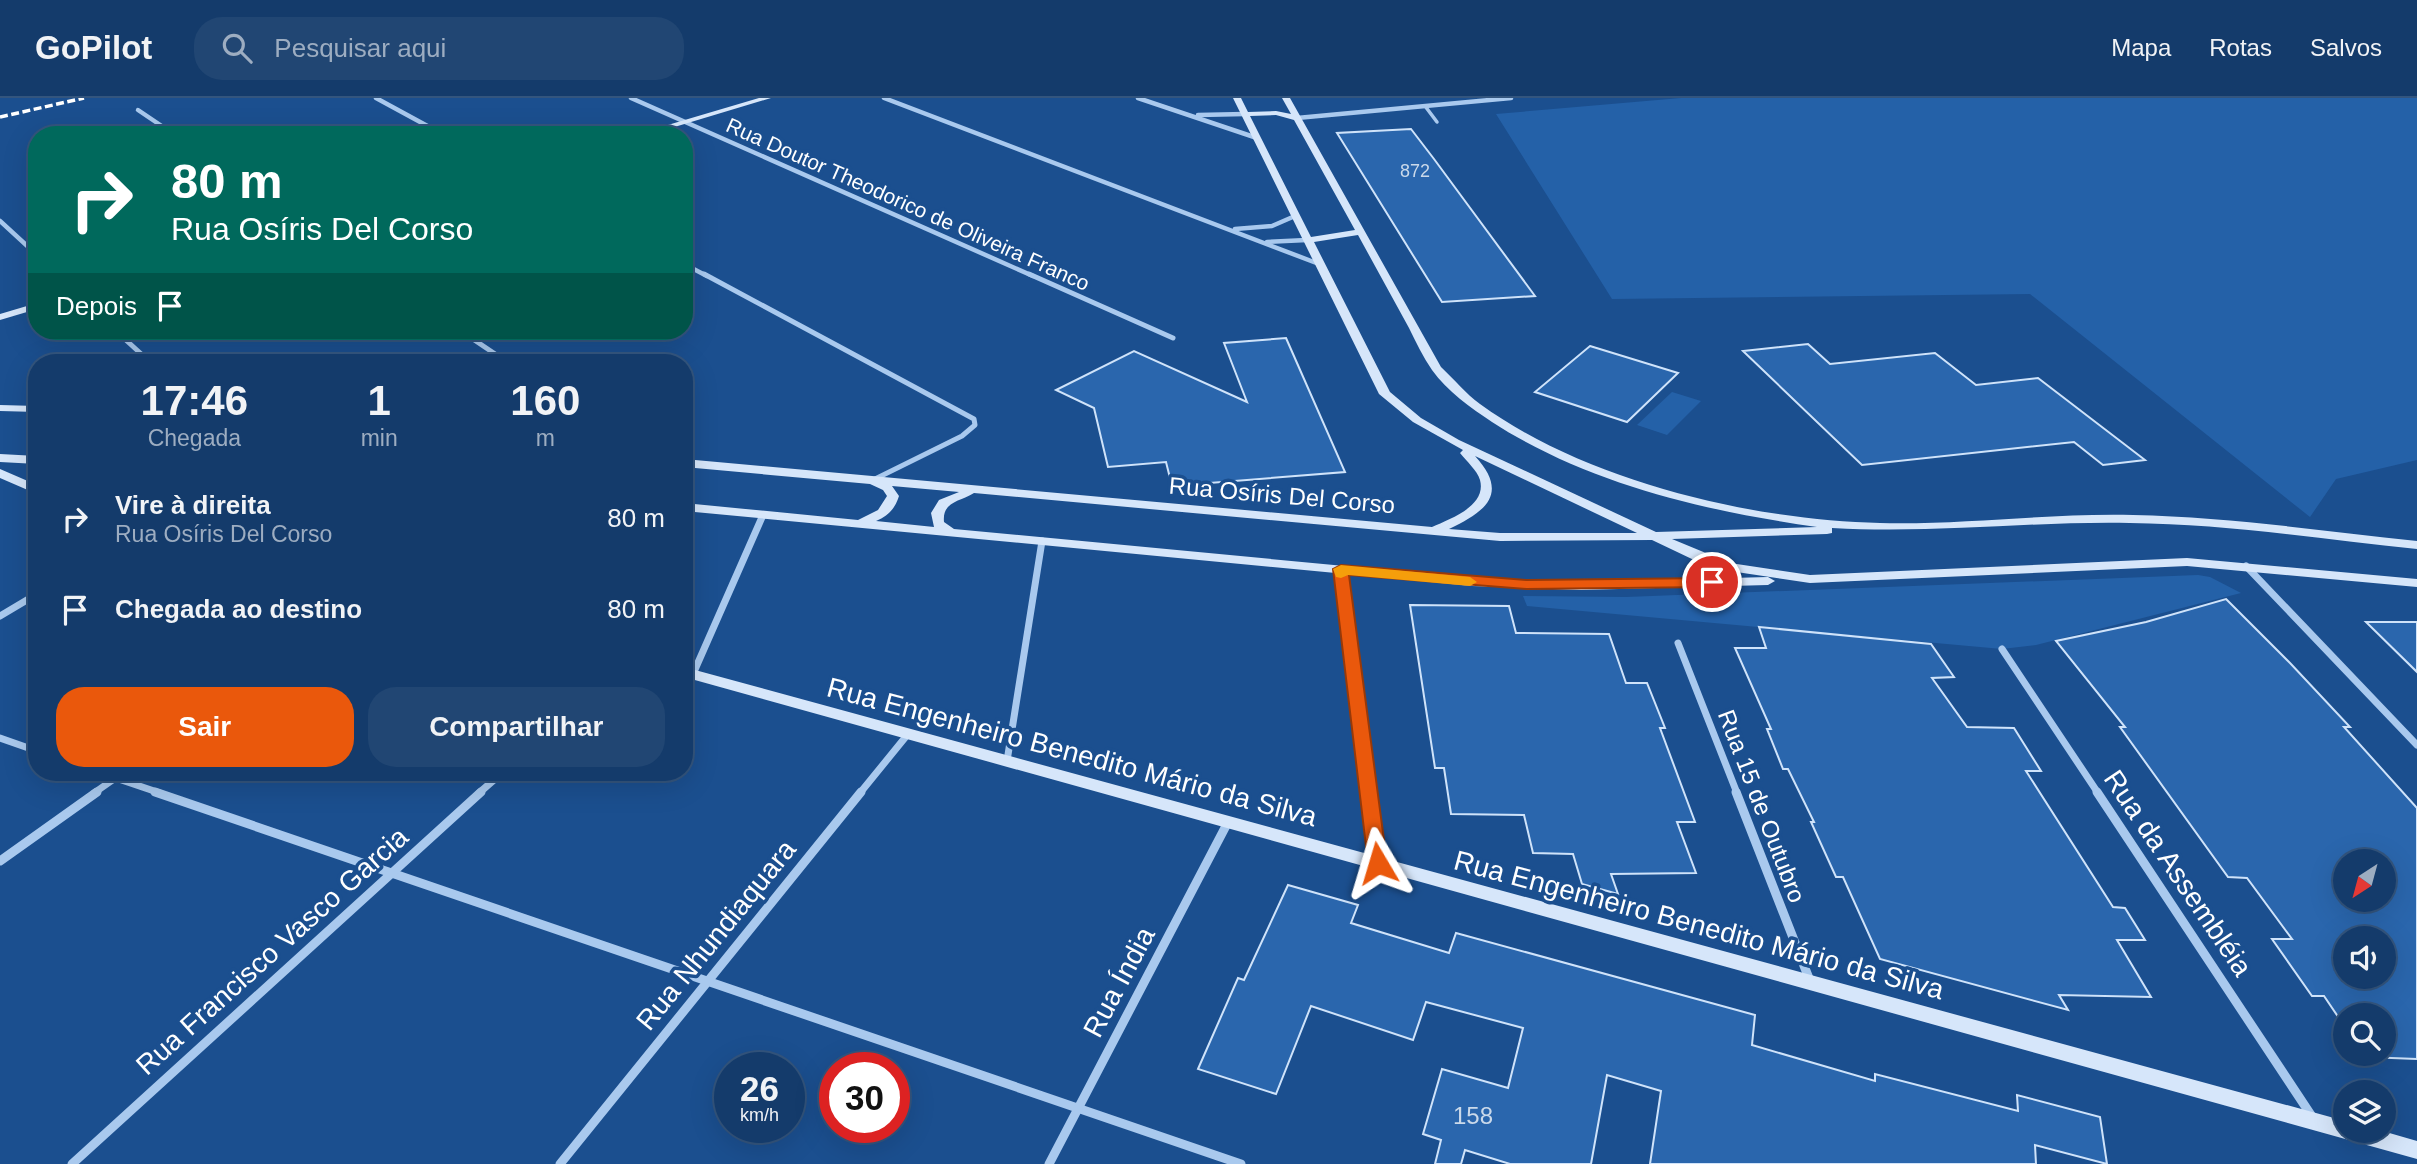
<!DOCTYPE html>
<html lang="pt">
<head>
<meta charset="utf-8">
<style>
	:root { --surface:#143b6b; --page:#214673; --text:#f1f3f6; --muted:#9dadc1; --line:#33557e; --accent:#ea580c }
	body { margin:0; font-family:Helvetica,sans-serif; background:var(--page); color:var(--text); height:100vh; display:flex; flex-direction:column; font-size:26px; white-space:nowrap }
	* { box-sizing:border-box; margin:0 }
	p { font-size:23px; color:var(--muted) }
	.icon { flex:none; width:38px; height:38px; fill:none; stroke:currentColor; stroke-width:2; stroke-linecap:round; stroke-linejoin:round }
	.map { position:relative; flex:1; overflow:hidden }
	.sheet { position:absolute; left:28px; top:256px; width:665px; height:427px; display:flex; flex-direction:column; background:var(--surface); border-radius:28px; box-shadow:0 7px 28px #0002,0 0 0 2px var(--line) }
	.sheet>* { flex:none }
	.banner { position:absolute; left:28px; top:28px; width:665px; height:214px; border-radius:28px; box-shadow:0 7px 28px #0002,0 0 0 2px var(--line); background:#00695c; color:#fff; overflow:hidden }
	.needle { width:46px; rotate:216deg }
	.controls { position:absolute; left:2333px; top:751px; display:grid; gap:14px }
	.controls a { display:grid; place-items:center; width:63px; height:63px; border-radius:50%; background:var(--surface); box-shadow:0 7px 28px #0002,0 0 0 2px var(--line); font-size:35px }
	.speed { position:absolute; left:714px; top:954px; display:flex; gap:14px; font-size:35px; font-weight:700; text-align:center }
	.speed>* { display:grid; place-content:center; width:91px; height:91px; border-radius:50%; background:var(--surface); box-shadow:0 7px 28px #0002,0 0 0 2px var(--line); line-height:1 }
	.speed small { font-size:18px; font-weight:400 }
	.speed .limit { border:10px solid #d22; background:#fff; color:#111 }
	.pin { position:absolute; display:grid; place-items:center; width:60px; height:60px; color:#fff; margin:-30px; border:4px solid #fff; border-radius:50%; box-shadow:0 2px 7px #0007 }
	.me { position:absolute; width:77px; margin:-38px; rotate:353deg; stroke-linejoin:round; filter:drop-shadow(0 0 5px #0008) }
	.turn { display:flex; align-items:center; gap:24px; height:147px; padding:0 28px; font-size:32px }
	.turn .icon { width:91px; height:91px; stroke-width:2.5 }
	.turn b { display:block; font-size:49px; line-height:60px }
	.then { display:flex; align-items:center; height:66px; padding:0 28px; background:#0003; gap:14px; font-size:26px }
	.eta { display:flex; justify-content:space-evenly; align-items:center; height:119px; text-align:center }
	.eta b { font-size:42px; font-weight:800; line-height:49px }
	.button { display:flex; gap:14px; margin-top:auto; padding:14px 28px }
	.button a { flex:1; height:80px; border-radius:28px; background:var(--accent); color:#fff; font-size:28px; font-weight:800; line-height:80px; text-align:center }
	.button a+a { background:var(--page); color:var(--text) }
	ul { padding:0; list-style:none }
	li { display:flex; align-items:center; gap:21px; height:91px; padding:0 28px }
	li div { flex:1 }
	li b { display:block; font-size:26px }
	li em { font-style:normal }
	header { display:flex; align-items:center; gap:42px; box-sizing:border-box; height:98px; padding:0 35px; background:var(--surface); border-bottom:2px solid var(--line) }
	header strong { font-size:33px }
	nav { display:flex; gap:38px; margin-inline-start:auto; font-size:24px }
	.search { width:490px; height:63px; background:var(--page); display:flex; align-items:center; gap:18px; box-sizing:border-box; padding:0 24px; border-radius:28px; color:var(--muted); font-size:26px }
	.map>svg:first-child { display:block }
</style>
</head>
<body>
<header>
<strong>GoPilot</strong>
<div class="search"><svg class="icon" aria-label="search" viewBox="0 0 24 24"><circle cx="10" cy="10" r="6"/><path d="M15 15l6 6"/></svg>Pesquisar aqui</div>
<nav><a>Mapa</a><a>Rotas</a><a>Salvos</a></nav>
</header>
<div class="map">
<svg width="2417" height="1066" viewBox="0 0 2417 1066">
	<rect width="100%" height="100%" fill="#1b4f8f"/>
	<g fill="#2461a8">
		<polygon points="1681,0 2417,0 2417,362 2336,381 2310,419 2030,196 1612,201 1496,16"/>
		<polygon points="1672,294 1701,303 1667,337 1637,327"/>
		<polygon points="2198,477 2210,479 2241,495 2036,547 2002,551 1527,508 1523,498 1626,499"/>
	</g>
	<g fill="#2a66ad" stroke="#cfe3fa" stroke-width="2" fill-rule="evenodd">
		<polygon points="1411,31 1434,61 1535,198 1442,204 1337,35"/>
		<polygon points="1286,240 1345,374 1172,388 1166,364 1108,369 1094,310 1056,292 1134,253 1247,304 1224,245"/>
		<polygon points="1808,246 1830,266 1935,255 1976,287 2038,280 2145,362 2103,367 2074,344 1862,367 1743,253"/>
		<polygon points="1590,248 1678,275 1627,324 1535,294"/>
		<path d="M 2226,501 L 2290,565 L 2350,629 L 2344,629 L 2417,710 L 2417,961 L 2366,959 L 2363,956 L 2384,956 L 2384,917 L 2345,917 L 2345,929 L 2324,898 L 2312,898 L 2272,841 L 2292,841 L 2247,780 L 2228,779 L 2120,629 L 2125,629 L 2056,543 L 2146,524 ZM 2345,763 L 2384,763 L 2384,802 L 2345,802 ZM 2345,840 L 2384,840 L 2384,878 L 2345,878 Z"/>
		<polygon points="1410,507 1509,508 1516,535 1609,536 1626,585 1647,585 1665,630 1660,630 1695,724 1677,724 1696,775 1611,776 1618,796 1582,786 1573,756 1533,755 1524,717 1451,716 1444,670 1435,670"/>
		<polygon points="2366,524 2417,524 2417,574"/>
		<polygon points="1759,529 1931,546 1954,579 1932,580 1967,629 2014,630 2041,673 2026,673 2113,809 2125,810 2145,842 2117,842 2151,899 2059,897 2068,912 1880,861 1843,779 1836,779 1811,724 1814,724 1788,671 1783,671 1767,631 1771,631 1735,550 1766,550"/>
		<polygon points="1288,787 1358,807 1351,825 1449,855 1456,835 1755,917 1752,947 1875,983 1875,976 2018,1013 2017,997 2100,1019 2107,1066 2035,1047 2036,1066 1650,1066 1661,993 1607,977 1591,1066 1510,1066 1465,1052 1461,1066 1435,1066 1441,1042 1423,1036 1442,971 1508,990 1523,930 1426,904 1413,942 1311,908 1276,996 1198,971 1238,880 1244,882"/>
	</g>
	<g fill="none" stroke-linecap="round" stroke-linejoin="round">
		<polyline stroke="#a9c9ee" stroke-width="3.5" points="1425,8 1437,24"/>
		<g stroke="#a9c9ee" stroke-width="4.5">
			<polyline points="376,0 444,37"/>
			<polyline points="631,0 1033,178"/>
			<polyline points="884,0 1319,166"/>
			<polyline points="1138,0 1257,40"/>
			<polyline points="138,12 175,37"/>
			<polyline points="1198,17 1245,16"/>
			<polyline points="1297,20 1511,0"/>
			<polyline points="0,123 37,157"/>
			<polyline points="1235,131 1272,128 1295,118"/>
			<polyline points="1267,144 1307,142"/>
			<polyline points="684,166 707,178"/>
		</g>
		<g stroke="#a9c9ee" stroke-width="5">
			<polyline points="704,176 974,321 975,327 962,338 873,382"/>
			<polyline points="1029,176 1173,240"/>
			<polyline points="116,233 150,264"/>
			<polyline points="461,233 507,264"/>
		</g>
		<g stroke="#a9c9ee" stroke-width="7">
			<polyline points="2246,468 2417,647"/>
			<polyline points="1341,471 1369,695"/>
			<polyline points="0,518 37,496"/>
			<polyline points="1678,545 1737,695"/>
			<polyline points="2002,551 2098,695"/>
			<polyline points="693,576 763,417"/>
			<polyline points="0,640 37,653"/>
			<polyline points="1007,663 1042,443"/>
			<polyline points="98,674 160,695"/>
			<polyline points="94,695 124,674"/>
			<polyline points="479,695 503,674"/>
			<polyline points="860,695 908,636"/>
		</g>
		<g stroke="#a9c9ee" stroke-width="9">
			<polyline points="155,694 1241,1066"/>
			<polyline points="1369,694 1378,765"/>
			<polyline points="1736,694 1810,883"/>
			<polyline points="2097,694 2313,1020"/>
			<polyline points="0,763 97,694"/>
			<polyline points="72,1066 481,694"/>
			<polyline points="560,1066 861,694"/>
			<polyline points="1049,1066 1228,724"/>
		</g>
		<g fill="#d6e6fa" fill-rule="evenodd">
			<polygon points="759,0 771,0 648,37 634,37"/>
			<path d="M 1233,0 L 1241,0 L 1248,14 L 1276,13 L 1291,16 L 1282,0 L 1290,0 L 1441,269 C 1454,281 1466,296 1480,306 C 1586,383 1750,422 1880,425 C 1964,427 2048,415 2133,417 C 2228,419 2323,433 2417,443 L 2417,451 C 2322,441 2226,426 2130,425 C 2031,423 1932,436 1832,430 L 1832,435 L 1827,436 L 1672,441 L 1730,465 L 1810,477 L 2187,460 L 2417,481 L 2417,489 L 2187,468 L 1810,485 L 1723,472 L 1694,462 L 1652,442 L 1500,443 L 974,395 C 960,404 942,403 944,424 L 954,431 L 1472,480 L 1581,484 L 1768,479 L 1775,483 L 1768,487 L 1581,492 L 1472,488 L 684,413 L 684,405 L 858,422 L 878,412 L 887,398 L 883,392 L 870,386 L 684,369 L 684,361 L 1432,429 C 1450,421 1487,408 1480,382 C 1477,372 1467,364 1460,355 L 1463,352 L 1413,324 L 1379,296 ZM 1276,17 L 1294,22 L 1355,132 L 1311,139 L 1250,18 ZM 1358,137 C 1375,168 1392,199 1409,230 C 1416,244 1423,259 1432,272 C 1447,293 1471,310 1492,324 C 1588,386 1705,413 1817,429 L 1656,434 L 1459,342 L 1421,320 L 1390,294 L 1314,144 ZM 1475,358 L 1637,435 L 1500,435 L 1449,431 C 1487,413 1509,395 1475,358 ZM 892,388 L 959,394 L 939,402 L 931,415 L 934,429 L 876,423 C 888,418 895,411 899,398 Z"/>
			<polygon points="37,205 37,211 0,222 0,216"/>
			<polygon points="0,307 37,308 37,314 0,313"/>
			<polygon points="0,356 37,358 37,366 0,364"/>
			<polygon points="0,371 37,387 37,396 0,380"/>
			<polygon points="684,569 2345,1023 2345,1032 2379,1032 2417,1043 2417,1061 684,579"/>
		</g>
		<polyline stroke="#fff" stroke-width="3.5" stroke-dasharray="8 3.5" stroke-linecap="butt" points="0,19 84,0"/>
	</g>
	<polygon fill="#ea580c" stroke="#983908" stroke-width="2" points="1341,467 1526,482 1712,480 1719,484 1712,489 1526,491 1349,477 1387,765 1385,770 1371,770 1368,765 1333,471"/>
	<polygon fill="#f59e0b" points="1341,467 1470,479 1477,484 1470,488 1348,477 1341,480 1336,479 1333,471"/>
	<g text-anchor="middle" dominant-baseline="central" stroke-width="7" stroke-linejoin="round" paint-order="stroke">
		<g font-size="18" fill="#cad9ea">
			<text x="1415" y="73">872</text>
		</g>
		<g font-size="21" fill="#fff" stroke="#1b4f8f">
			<text transform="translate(908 106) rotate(24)">Rua Doutor Theodorico de Oliveira Franco</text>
		</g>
		<g font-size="24" fill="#fff" stroke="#1b4f8f">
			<text transform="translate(1282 397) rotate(5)">Rua Osíris Del Corso</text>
			<text transform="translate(1762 708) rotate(69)">Rua 15 de Outubro</text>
		</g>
		<g font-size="24" fill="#cad9ea">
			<text x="1473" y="1017">158</text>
		</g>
		<g font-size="28" fill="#fff" stroke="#1b4f8f">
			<text transform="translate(1072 654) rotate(15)">Rua Engenheiro Benedito Mário da Silva</text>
			<text transform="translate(2178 775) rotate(56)">Rua da Assembléia</text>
			<text transform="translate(1699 827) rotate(15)">Rua Engenheiro Benedito Mário da Silva</text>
			<text transform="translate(716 837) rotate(-51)">Rua Nhundiaquara</text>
			<text transform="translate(272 853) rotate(-42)">Rua Francisco Vasco Garcia</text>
			<text transform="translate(1119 884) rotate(-62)">Rua Índia</text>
		</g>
	</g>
</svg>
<div class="controls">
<a><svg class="needle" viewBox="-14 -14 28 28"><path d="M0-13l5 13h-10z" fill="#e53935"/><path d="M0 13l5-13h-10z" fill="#9dadc1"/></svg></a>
<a><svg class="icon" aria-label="sound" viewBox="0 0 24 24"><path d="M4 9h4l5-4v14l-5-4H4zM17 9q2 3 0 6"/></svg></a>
<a><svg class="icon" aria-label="search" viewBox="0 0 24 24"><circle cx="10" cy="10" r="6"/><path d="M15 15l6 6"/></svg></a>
<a><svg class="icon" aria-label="layers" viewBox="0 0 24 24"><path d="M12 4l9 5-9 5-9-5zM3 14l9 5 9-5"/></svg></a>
</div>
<div class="speed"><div>26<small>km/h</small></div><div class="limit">30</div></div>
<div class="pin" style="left:1712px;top:484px;background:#d93025"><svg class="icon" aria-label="arrive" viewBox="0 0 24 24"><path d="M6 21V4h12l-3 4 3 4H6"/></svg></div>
<svg class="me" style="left:1378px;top:765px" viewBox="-20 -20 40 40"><path d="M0-17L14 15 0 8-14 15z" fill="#ea580c" stroke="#fff" stroke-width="4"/></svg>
<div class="banner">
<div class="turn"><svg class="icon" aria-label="right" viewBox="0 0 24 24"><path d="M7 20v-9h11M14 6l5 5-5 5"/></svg><div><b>80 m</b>Rua Osíris Del Corso</div></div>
<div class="then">Depois<svg class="icon" aria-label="arrive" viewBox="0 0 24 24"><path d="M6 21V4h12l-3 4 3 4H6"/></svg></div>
</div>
<section class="sheet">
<div class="eta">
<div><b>17:46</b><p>Chegada</p></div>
<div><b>1</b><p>min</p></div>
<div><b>160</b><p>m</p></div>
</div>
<ul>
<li><svg class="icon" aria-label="right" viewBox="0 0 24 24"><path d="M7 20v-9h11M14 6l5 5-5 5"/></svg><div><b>Vire à direita</b><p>Rua Osíris Del Corso</p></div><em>80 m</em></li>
<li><svg class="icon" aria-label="arrive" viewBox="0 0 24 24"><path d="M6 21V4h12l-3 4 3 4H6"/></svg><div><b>Chegada ao destino</b></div><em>80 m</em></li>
</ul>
<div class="button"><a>Sair</a><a>Compartilhar</a></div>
</section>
</div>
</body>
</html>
